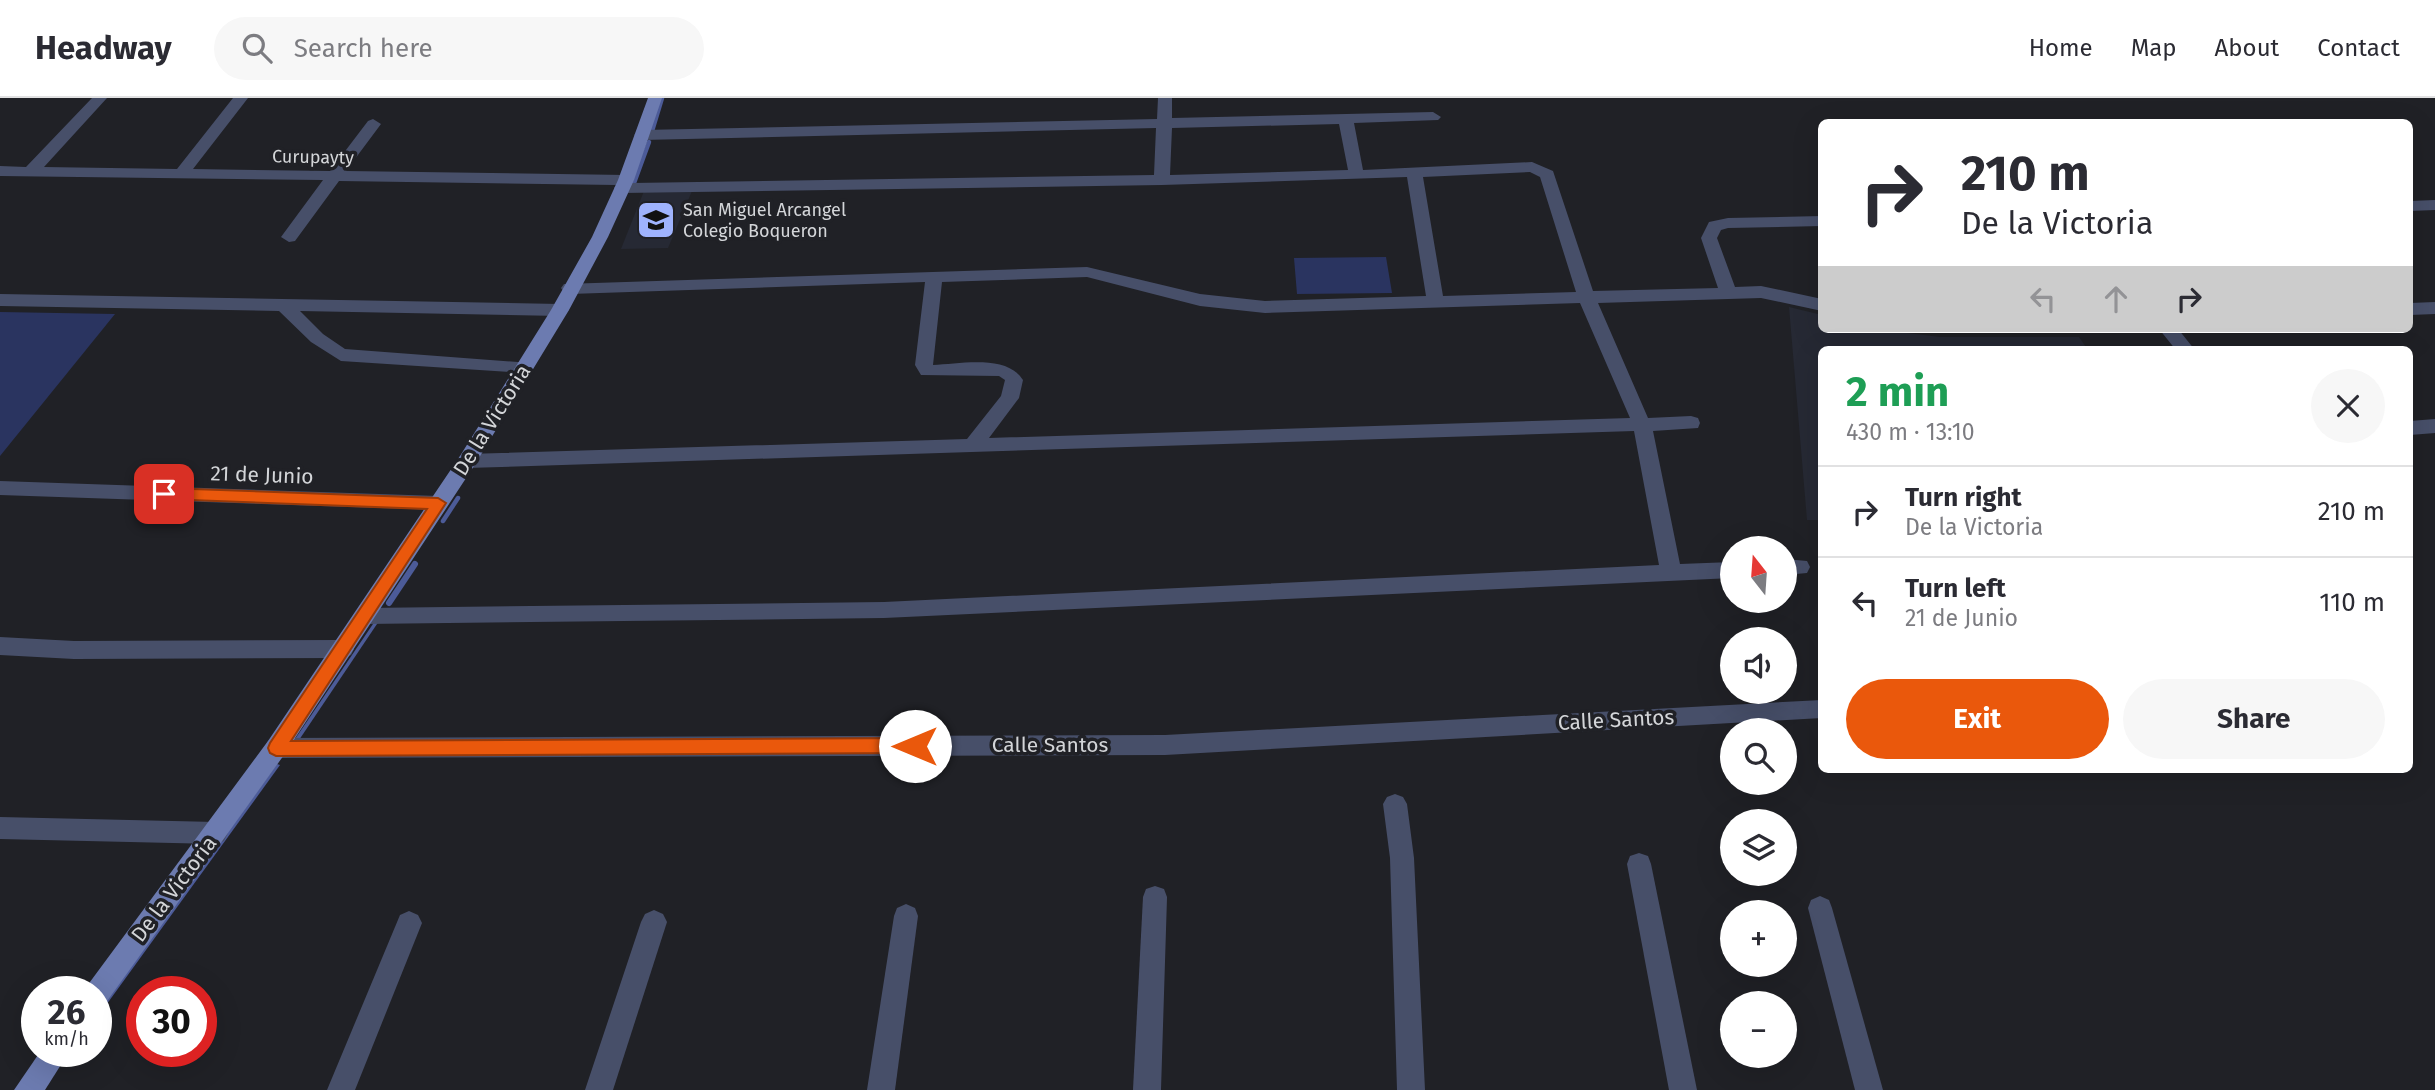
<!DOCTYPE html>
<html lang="en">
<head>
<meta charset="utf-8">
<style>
	:root { --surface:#fff; --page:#f7f7f7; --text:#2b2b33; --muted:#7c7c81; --line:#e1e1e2; --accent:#ea580c }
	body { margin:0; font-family:"Fira Sans",sans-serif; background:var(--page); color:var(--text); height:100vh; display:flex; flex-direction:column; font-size:26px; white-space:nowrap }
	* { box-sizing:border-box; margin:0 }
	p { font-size:23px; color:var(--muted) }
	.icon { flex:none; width:38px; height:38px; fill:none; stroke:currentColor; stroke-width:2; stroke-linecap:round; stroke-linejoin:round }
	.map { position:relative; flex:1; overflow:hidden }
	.sheet { position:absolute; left:1818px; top:248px; width:595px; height:427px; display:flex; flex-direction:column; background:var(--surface); border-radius:10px; box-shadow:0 7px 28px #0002 }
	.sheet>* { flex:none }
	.guide { position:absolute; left:1818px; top:21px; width:595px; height:214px; border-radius:10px; box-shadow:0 7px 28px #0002; background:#fff; color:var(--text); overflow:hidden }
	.needle { width:46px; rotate:343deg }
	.controls { position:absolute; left:1720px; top:438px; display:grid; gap:14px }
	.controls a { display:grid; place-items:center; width:77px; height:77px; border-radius:50%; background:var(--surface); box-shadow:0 7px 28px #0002; font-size:35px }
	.speed { position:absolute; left:21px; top:878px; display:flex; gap:14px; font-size:35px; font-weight:700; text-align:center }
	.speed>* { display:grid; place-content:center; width:91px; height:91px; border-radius:50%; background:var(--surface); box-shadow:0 7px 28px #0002; line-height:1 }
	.speed small { font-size:18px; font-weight:400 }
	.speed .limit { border:10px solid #d22; background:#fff; color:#111 }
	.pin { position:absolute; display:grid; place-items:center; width:60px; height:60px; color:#fff; margin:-30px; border-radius:14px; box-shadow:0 4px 10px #0006 }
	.me { position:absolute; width:77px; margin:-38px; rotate:270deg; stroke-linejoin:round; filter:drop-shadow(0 0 5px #0008) }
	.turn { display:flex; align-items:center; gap:24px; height:147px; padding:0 28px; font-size:32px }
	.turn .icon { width:91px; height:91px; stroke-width:2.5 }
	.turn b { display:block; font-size:49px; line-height:60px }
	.lanes { display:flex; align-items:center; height:66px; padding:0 28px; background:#0003; justify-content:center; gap:35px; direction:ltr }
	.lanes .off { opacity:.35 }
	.round { display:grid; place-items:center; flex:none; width:74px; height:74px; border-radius:37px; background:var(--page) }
	.headline { display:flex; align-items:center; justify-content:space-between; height:119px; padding:0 28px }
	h1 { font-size:42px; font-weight:700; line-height:52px; color:#1e9e55 }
	.action { display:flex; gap:14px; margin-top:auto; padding:14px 28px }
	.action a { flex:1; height:80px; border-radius:42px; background:var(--accent); color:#fff; font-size:28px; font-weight:700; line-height:80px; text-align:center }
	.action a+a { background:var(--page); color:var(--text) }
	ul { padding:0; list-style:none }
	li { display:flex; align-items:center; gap:21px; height:91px; padding:0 28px; border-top:2px solid var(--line) }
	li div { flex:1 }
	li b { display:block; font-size:26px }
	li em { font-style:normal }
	header { display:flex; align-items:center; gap:42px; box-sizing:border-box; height:98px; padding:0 35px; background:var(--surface); border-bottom:2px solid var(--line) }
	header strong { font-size:33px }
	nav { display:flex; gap:38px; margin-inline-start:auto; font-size:24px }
	.search { width:490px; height:63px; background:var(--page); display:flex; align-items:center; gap:18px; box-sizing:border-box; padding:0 24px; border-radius:38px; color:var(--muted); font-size:26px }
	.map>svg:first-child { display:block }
</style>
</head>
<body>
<header>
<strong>Headway</strong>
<div class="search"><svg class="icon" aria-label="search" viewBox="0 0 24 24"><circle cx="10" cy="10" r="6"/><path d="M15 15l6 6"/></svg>Search here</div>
<nav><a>Home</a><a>Map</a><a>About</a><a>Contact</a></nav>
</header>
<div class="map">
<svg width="2435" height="992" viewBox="0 0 2435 992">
	<rect width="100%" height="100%" fill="#202126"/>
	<g fill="#262934">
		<polygon points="644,93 692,93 668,150 621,151"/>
		<polygon points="1789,209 1822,217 1822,231 1875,231 1940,239 2079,239 2088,252 1822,252 1822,422 1807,422"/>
	</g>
	<g fill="#2a3460">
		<polygon points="1386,159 1392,195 1297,196 1294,160"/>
		<polygon points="0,214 115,216 0,358"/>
	</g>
	<g fill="#4c5b98">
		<polygon points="375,523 379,523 297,645 293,644"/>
		<polygon points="277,666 280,667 96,921 96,916"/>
	</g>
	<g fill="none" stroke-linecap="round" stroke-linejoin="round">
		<g stroke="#4c5b98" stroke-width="4.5">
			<polyline points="652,33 662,0"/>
			<polyline points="634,85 649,44"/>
			<polyline points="443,423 458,400"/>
		</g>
		<polyline stroke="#4c5b98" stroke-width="6" points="389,505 415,466"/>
		<g fill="#474f69" fill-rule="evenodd">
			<path d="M 92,0 L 107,0 L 44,69 L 177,71 L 233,0 L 248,0 L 193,71 L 330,73 L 368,23 L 373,21 L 381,26 L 346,73 L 626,77 L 632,79 L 634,82 L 632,85 L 1154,77 L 1156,30 L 642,42 L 634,37 L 642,32 L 1157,21 L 1158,0 L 1172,0 L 1172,20 L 1433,14 L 1441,19 L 1438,22 L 1354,25 L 1363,72 L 1532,64 L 1553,73 L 1593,193 L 1718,190 L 1701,140 L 1709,124 L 1728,120 L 1822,118 L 1822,128 L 1728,130 L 1721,132 L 1717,140 L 1735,189 L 1761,188 L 1822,201 L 1822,213 L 1761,200 L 1598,205 L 1648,320 L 1691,318 L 1698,320 L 1700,325 L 1698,330 L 1653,333 L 1680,466 L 1732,464 L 1732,480 L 884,520 L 365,526 L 357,524 L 354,518 L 357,512 L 365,510 L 884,504 L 1659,467 L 1634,333 L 467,370 L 460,368 L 457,363 L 460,358 L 467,356 L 967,341 L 1001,298 L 1005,282 L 999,278 L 921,277 L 915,267 L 925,184 L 570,196 L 564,194 L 561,190 L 564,186 L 1087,169 L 1200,196 L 1265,203 L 1426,198 L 1407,79 L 1162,87 L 622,95 L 616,93 L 614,90 L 616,87 L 339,83 L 295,143 L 289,144 L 281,139 L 323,82 L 0,78 L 0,68 L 26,69 ZM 1339,26 L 1348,72 L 1170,77 L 1172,30 ZM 1530,74 L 1540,79 L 1576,194 L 1443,198 L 1423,79 ZM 1087,179 L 1200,208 L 1265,215 L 1580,205 L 1630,320 L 989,340 L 1019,300 L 1023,282 C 1007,256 960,266 933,267 L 942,184 Z"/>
			<polygon points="2435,102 2435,112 2410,113 2410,103"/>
			<polygon points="0,196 560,206 569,212 560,218 300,213 323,236 345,251 531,265 534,269 531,273 525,275 341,263 311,244 279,213 0,208"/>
			<polygon points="2435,204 2435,216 2410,217 2410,205"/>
			<polygon points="2159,231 2178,231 2195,252 2176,252"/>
			<polygon points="2435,321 2435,335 2410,337 2410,323"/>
			<polygon points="0,383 438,398 445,400 448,405 445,410 438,412 0,397"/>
			<polygon points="1785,461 1807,463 1810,469 1807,475 1785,477"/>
			<polygon points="0,539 74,543 343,542 351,545 354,551 351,557 343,560 74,561 0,557"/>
			<polygon points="1822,602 1822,620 1165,657 276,660 268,657 265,650 268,643 276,640 1165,637"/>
			<polygon points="1395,696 1403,699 1407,706 1414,760 1425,992 1397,992 1390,760 1383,706 1387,699"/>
			<polygon points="0,719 216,724 224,727 228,735 224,743 216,746 0,741"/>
			<polygon points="1639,755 1648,758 1651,766 1697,992 1669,992 1627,766 1630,758"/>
			<polygon points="1155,788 1164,791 1167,799 1161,992 1133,992 1143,799 1146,791"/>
			<polygon points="1820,798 1829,802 1832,810 1883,992 1855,992 1808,810 1811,802"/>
			<polygon points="906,806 915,810 918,818 895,992 867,992 894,818 897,810"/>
			<polygon points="654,812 663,816 667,824 613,992 585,992 641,824 645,816"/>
			<polygon points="409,813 418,817 422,825 355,992 327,992 400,817"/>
		</g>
		<g fill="#6c7bb0" fill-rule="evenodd">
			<polygon points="648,0 662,0 634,82 608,139 569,212 474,368 284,657 105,906 96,910 96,894 84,894 87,888 268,643 460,358 551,212 592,139 618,82"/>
			<polygon points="40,954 69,954 45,992 14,992"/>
		</g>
	</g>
	<polygon fill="#ea580c" stroke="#983908" stroke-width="2" points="164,390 438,400 446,405 291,643 915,640 921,643 924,648 921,653 915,655 276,658 270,655 268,650 270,645 427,411 164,401 157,396"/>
	<defs>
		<symbol id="university-square" viewBox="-11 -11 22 22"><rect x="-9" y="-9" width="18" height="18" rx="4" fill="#9fb3fd" stroke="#202126"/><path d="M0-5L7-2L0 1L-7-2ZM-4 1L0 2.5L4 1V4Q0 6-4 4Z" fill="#111"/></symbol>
	</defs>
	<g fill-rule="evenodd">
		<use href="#university-square" x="634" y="100" width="44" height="44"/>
	</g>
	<g text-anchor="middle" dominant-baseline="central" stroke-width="7" stroke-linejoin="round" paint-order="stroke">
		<g font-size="18" fill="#d3d5d8" stroke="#202126">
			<text transform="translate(313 59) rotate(1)">Curupayty</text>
		</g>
		<g font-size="18" fill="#d3d5d8" stroke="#202126" text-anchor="start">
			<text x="683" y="112">San Miguel Arcangel<tspan x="683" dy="21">Colegio Boqueron</tspan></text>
		</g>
		<g font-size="21" fill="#d3d5d8" stroke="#202126">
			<text transform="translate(492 322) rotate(-58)">De la Victoria</text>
			<text transform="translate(262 377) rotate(2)">21 de Junio</text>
			<text transform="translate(1616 622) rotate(-3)">Calle Santos</text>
			<text x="1050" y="647">Calle Santos</text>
			<text transform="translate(174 791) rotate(-53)">De la Victoria</text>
		</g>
	</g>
</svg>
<div class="controls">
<a><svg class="needle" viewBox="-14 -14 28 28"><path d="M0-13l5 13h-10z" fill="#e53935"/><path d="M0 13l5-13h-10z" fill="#7c7c81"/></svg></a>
<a><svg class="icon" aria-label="sound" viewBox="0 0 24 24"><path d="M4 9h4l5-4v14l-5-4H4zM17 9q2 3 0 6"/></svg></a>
<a><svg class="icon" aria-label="search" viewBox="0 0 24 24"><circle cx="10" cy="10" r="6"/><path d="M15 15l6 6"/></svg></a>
<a><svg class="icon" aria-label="layers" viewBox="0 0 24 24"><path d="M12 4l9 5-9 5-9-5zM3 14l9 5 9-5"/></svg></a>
<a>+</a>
<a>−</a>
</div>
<div class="speed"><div>26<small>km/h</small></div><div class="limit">30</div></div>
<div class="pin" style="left:164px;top:396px;background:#d93025"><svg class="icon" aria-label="arrive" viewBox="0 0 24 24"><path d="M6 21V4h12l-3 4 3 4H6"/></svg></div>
<svg class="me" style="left:915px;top:648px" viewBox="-20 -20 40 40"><circle r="19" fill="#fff"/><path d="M0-13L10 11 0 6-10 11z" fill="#ea580c"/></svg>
<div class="guide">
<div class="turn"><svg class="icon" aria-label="right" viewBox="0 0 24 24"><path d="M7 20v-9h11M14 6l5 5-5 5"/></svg><div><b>210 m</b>De la Victoria</div></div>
<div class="lanes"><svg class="icon off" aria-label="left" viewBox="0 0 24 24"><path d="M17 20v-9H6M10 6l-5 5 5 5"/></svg><svg class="icon off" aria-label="ahead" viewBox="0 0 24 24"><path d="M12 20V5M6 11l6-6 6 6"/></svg><svg class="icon" aria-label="right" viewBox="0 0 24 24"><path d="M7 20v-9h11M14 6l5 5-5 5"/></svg></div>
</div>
<section class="sheet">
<div class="headline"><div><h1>2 min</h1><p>430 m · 13:10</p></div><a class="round"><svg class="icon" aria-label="close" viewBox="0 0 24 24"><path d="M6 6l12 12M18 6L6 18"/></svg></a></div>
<ul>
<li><svg class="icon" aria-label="right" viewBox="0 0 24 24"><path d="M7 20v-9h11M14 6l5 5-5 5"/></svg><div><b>Turn right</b><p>De la Victoria</p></div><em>210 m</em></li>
<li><svg class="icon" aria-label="left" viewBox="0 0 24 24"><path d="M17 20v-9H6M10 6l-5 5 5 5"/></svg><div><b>Turn left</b><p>21 de Junio</p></div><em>110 m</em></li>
</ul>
<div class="action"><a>Exit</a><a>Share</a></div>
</section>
</div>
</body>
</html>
